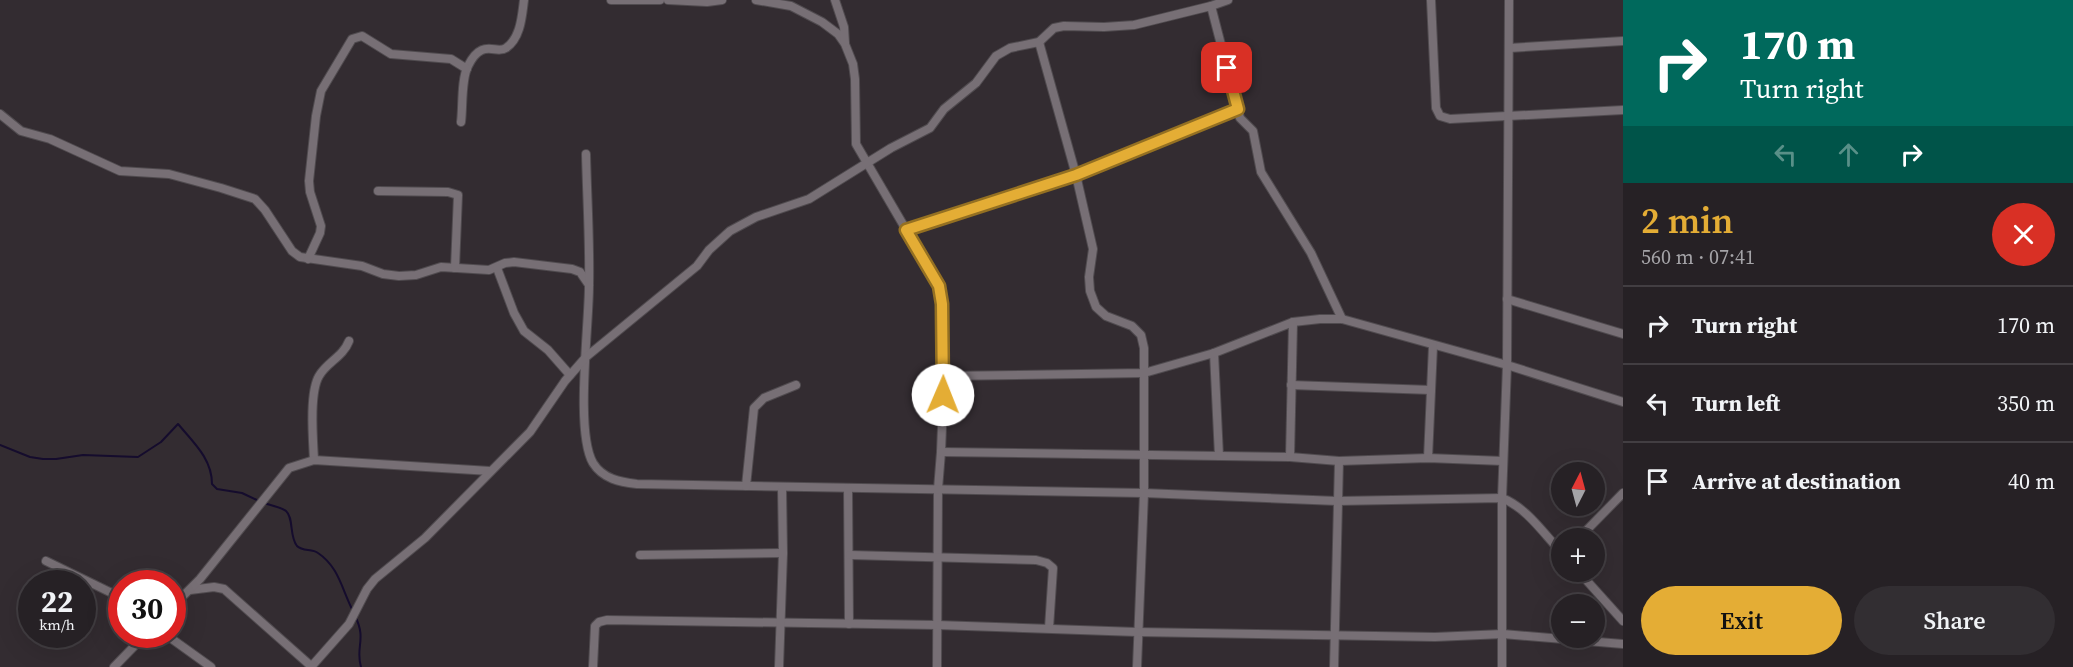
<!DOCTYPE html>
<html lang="en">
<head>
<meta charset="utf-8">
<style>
	:root { --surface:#262125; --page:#322e32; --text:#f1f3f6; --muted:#a4a3a7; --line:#423e42; --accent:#e4ad35 }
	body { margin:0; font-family:"Source Serif 4",serif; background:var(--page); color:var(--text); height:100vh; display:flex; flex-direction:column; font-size:22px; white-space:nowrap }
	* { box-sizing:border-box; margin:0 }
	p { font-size:20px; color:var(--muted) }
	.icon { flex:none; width:33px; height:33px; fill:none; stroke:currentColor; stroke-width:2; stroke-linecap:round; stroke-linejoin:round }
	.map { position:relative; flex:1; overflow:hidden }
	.drawer { display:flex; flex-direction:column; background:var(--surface); width:450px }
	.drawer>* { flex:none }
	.top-card { background:#00695c; color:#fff; overflow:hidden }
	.needle { width:39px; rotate:6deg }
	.controls { position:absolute; left:1551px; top:462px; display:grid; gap:12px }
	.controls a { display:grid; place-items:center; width:54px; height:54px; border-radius:50%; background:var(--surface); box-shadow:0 6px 24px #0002,0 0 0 2px var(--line); font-size:30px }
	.speed { position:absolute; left:18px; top:570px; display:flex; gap:12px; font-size:30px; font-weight:700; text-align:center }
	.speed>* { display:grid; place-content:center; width:78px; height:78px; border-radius:50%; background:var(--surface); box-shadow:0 6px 24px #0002,0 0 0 2px var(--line); line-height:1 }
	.speed small { font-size:15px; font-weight:400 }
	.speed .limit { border:9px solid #d22; background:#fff; color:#111 }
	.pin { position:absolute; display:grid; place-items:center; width:51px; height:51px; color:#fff; margin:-26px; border-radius:12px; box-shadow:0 3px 9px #0006 }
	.me { position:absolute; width:66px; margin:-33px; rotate:1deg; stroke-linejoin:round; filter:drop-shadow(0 0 4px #0008) }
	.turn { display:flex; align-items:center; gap:21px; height:126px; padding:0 18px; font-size:27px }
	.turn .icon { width:78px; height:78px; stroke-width:2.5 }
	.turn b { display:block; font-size:42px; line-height:51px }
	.lanes { display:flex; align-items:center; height:57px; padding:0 18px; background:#0003; justify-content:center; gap:30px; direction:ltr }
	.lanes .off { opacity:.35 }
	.round { display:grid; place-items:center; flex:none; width:63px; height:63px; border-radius:32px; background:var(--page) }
	.overview { display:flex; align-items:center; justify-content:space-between; height:102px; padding:0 18px }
	h1 { font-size:36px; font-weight:600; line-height:45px; color:var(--accent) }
	.action { display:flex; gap:12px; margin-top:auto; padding:12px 18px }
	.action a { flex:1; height:69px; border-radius:36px; background:var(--accent); color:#111; font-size:24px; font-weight:600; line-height:69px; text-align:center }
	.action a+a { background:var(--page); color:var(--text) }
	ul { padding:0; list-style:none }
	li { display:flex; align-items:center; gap:18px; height:78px; padding:0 18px; border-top:2px solid var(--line) }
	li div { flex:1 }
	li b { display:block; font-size:22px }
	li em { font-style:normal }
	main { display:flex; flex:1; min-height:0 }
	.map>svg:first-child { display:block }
</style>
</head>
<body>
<main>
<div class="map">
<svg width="1623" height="667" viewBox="0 0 1623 667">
	<rect width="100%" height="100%" fill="#332c31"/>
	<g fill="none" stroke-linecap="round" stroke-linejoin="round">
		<g stroke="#150c2d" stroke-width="2">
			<path d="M 0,445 L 30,457 L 43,459 L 56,459 L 83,455 L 138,457 L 161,442 L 178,424 C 194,443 212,459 212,484 L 217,489 L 242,493 L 259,501"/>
			<path d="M 264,503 C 270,505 281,507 286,511 C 294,518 289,536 297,546 C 303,552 312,548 318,553 C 339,567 342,590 353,611"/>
			<path d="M 355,616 C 367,639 355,648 361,667"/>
		</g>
		<defs>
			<g id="minor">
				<polyline points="611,0 660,0"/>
				<polyline points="668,0 707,2 722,0"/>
				<polyline points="756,0 791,6 822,22 838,34 845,44 853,64 855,79 856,144 939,286 942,304 944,376 941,452 938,489 937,667"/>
				<polyline points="835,0 844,27 845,43"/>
				<polyline points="1431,0 1436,108 1440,116 1450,119 1623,110"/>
				<polyline points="1211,6 1240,118 1253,131 1261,172 1311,253 1342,319"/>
				<polyline points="1039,42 1076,175 1093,249 1089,277 1090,291 1096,307 1106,316 1132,326 1141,335 1144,348 1144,493 1137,667"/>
				<polyline points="1509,48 1623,41"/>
				<polyline points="0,114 21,131 50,139 120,171 169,174 221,188 255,199 265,210 292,251 300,257 362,266 383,274 399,276 416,275 441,267 489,270 505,263 514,262 572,269 580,272 589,285"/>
				<path d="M 461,122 C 463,107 461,79 468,66 C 482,37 496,55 506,48 C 521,38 522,15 524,0"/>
				<path d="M 586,154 C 587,198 590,242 589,286 C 589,326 575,432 593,463 C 603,479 620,482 637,484 L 1144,493 L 1337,501 L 1502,498 C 1527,508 1544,534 1562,553"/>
				<polyline points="378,191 448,192 458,195 455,268"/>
				<polyline points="906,230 1076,175 1238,109"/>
				<polyline points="308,259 320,233 321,226 310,192 309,181 316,116 321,91 352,39 362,36 391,54 451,59 467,69"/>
				<polyline points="497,268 514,313 524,331 548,350 570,375"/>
				<polyline points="1507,299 1623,334"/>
				<polyline points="1214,353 1219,456"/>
				<polyline points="944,376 1144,373 1214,353 1293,322 1320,319 1342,319 1507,365 1623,402"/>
				<polyline points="1291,385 1431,390"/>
				<polyline points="941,452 1290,457 1339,461 1428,458 1503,461"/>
				<polyline points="1290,457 1293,322"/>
				<polyline points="1428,458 1433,346"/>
				<path d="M 314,460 C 313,440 309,393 319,376 C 327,362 343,357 349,341"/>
				<polyline points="746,486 754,408 764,398 796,385"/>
				<polyline points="848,488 849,624"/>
				<polyline points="1579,538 1623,493"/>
				<polyline points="640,555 783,553"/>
				<polyline points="850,555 1036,560 1047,563 1053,568 1049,628"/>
				<polyline points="46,561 122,598"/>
				<polyline points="1579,572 1623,621"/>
				<polyline points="190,590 214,587 224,589 311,666"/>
				<polyline points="172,607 200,579 289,468 314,460 490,471"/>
				<polyline points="165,634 211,667"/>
				<polyline points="114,667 146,634"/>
				<polyline points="311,667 349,624 367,589 375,579 425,538 530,432 565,381 586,357 697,266 709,250 730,231 756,217 809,199 891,148 930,128 944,109 976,83 996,56 1010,48 1039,42 1054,28 1064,26 1104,27 1134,25 1211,6 1228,0"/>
				<polyline points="593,667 595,626 599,622 607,620 937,625 1137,632 1435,637 1503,634 1623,644"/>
				<polyline points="779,667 783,553 782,488"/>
				<polyline points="1334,667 1339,461"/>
				<polyline points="1502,667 1502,498 1507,365 1509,0"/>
			</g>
		</defs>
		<use href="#minor" stroke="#504b4f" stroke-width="10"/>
		<use href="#minor" stroke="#776f75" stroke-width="8"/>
	</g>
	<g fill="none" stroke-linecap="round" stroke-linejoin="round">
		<defs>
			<polyline id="route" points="943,395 942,304 939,286 906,230 1076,175 1238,109 1227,68"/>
		</defs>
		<use href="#route" stroke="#947022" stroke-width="15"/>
		<use href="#route" stroke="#e4ad35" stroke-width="10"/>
	</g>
</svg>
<div class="controls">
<a><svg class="needle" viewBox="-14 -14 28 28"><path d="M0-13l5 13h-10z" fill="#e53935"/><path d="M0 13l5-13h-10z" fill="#a4a3a7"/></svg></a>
<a>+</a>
<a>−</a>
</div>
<div class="speed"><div>22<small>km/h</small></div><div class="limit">30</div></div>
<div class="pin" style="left:1227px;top:68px;background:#d93025"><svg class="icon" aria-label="arrive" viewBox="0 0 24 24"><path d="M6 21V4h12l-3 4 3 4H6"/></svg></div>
<svg class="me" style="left:943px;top:395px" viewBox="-20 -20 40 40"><circle r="19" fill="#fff"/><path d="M0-13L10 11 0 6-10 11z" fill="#e4ad35"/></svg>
</div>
<section class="drawer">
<div class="top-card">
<div class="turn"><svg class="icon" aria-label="right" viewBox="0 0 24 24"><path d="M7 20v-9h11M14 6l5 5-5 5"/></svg><div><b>170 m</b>Turn right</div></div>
<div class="lanes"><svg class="icon off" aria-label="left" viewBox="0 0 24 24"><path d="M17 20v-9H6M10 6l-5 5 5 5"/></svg><svg class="icon off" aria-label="ahead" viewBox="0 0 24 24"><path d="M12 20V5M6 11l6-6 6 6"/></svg><svg class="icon" aria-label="right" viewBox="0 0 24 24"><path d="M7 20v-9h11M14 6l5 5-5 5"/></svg></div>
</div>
<div class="overview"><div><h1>2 min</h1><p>560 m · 07:41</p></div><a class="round" style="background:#d93025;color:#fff"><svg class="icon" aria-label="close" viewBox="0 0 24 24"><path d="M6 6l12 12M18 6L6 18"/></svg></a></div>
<ul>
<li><svg class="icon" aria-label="right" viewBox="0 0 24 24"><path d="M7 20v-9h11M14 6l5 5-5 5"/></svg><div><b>Turn right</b></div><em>170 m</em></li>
<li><svg class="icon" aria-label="left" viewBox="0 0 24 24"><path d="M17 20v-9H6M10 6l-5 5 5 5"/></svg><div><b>Turn left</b></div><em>350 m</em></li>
<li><svg class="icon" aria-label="arrive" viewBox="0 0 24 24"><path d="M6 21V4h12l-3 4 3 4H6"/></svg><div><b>Arrive at destination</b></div><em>40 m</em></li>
</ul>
<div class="action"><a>Exit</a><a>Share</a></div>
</section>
</main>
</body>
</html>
